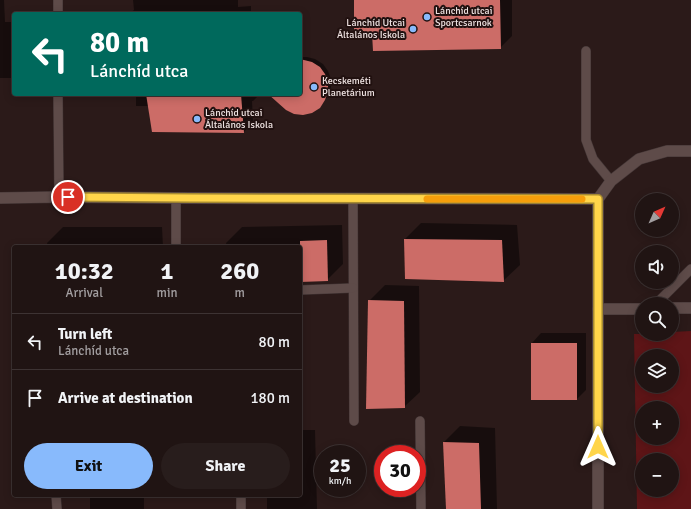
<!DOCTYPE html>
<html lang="en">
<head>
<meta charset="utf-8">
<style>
	:root { --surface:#201413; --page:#281d1c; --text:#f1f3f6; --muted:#a29ea0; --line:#3d3333; --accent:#88bafc }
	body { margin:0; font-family:Signika,sans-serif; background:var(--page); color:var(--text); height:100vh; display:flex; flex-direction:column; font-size:15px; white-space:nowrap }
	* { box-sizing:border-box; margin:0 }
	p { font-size:13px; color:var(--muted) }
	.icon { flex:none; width:22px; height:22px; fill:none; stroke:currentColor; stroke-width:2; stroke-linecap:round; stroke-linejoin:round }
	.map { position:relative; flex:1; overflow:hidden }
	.drawer { position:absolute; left:12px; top:245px; width:290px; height:252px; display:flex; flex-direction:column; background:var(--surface); border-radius:4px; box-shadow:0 2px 10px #0003,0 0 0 1px var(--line) }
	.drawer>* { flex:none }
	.hud { position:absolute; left:12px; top:12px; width:290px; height:84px; border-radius:4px; box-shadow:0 2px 10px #0003,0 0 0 1px var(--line); background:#00695c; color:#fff; overflow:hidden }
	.needle { width:26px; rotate:45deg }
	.tools { position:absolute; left:635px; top:193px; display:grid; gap:8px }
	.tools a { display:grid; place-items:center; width:44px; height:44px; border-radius:50%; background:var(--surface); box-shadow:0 2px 10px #0003,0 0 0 1px var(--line); font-size:20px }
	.speed { position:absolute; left:314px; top:445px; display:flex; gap:8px; font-size:20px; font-weight:700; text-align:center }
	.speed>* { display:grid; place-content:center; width:52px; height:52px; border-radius:50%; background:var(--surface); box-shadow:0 2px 10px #0003,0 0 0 1px var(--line); line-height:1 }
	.speed small { font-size:10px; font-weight:400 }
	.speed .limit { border:6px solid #d22; background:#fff; color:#111 }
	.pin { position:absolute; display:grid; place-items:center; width:34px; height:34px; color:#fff; margin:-17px; border:2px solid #fff; border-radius:50%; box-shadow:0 1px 4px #0007 }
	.me { position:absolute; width:44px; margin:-22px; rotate:0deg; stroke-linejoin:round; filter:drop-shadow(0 0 3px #0008) }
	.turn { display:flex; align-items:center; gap:14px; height:84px; padding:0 12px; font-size:18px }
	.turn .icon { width:52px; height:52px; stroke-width:2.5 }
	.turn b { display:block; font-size:28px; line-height:34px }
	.eta { display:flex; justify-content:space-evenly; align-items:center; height:68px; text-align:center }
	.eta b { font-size:24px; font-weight:700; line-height:28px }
	.action { display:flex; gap:8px; margin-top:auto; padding:8px 12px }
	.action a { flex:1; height:46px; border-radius:24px; background:var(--accent); color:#111; font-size:16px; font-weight:700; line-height:46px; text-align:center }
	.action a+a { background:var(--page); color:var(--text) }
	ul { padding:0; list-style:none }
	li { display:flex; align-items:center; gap:12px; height:56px; padding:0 12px; border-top:1px solid var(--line) }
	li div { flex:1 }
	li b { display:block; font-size:15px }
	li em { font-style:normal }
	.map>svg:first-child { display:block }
</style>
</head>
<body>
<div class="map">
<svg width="691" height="509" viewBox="0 0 691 509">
	<rect width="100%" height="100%" fill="#2b1a19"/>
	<path fill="#5e1517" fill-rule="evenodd" d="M 691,331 L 691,509 L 637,509 L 634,334 L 672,334 L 672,332 ZM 642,356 L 672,356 L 672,386 L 642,386 ZM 642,408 L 672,408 L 672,438 L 642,438 ZM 642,460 L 672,460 L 672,490 L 642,490 Z"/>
	<g fill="#0007">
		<polygon points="0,0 4,0 5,22 14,22 14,75 11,78 0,78"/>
		<polygon points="133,0 238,0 238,7 251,6 251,14 129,14 134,10"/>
		<polygon points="355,0 512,0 512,36 500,48 373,32"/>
		<polygon points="300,57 307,57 315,59 323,64 328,71 331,79 331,88 328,96 323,103 269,94 300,94"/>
		<polygon points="136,94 260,94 253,101 252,101 253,122 244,132 149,106 136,106"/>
		<polygon points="421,223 517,225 520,265 504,280 406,278 405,239"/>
		<polygon points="342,225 343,264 327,280 300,281 300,247 227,247 226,243 242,227"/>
		<polygon points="63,227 162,227 163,247 48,247 47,243"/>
		<polygon points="385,285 419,286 420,392 404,407 369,301"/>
		<polygon points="541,333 586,333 586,390 577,399 532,343"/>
		<polygon points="460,426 495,428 497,509 447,509 444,442"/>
		<polygon points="300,430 315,430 317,509 267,509 267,495 300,495"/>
		<rect x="90" y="495" width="54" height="14"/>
	</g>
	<g fill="#cc6c67">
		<polygon points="354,0 500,0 501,49 373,51 372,33 354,33"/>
		<polygon points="300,59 312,62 320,67 325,74 328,83 328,92 325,100 320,108 312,113 303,115 294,114 286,110 268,94 300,94"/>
		<polygon points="146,94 241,94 244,133 152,132"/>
		<polygon points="404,239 502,240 504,282 405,279"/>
		<polygon points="327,240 328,281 300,282 300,241"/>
		<polygon points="368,300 404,301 405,408 366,409"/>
		<rect x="531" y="343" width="46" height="57"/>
		<polygon points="443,442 479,443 481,509 446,509"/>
	</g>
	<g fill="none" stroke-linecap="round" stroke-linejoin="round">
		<defs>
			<g id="service">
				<polyline points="58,0 58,14"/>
				<polyline points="586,51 586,140 593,159 611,181"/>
				<polyline points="58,94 59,197"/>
				<polyline points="176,198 176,247"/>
				<polyline points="353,199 354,421"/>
				<polyline points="300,290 353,288"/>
				<polyline points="656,304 691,269"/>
				<polyline points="420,421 421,509"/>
				<polyline points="56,495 57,509"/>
				<polyline points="241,495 241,509"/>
			</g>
			<g id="minor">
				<polyline points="0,198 59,197 176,198 598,199"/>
				<polyline points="598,199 598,509"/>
				<polyline points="598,199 611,181 639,159 667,151 691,151"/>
				<polyline points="672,308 691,308"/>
				<polyline points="598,309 642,309"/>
			</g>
		</defs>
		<use href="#service" stroke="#433636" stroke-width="10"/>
		<use href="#minor" stroke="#433636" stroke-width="12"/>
		<use href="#service" stroke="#5e4b49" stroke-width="9"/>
		<use href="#minor" stroke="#5e4b49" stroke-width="11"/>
	</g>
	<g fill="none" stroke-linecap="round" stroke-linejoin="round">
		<defs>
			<polyline id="route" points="68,197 190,198 598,199 598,447"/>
		</defs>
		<use href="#route" stroke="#a68a30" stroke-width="10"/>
		<use href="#route" stroke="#ffd54a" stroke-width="7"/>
		<polyline stroke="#f59e0b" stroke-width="7" points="427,199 582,199"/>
	</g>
	<g fill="#88bafc" stroke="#211110" stroke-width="1.5">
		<circle cx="427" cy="17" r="4"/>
		<circle cx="413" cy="29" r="4"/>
		<circle cx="314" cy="87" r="4"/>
		<circle cx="197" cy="119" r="4"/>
	</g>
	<g text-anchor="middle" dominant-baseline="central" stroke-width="4" stroke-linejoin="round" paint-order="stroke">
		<g font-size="10" fill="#efe3e2" stroke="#211110" text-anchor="start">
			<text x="435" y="11">Lánchíd utcai<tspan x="435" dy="12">Sportcsarnok</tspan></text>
			<text x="405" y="23" text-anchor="end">Lánchíd Utcai<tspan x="405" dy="12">Általános Iskola</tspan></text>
			<text x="322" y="81">Kecskeméti<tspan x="322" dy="12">Planetárium</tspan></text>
			<text x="205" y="113">Lánchíd utcai<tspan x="205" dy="12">Általános Iskola</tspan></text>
		</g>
	</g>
</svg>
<div class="tools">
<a><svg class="needle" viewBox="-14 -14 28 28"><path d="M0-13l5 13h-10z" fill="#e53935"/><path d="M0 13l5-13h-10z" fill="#a29ea0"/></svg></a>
<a><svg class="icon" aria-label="sound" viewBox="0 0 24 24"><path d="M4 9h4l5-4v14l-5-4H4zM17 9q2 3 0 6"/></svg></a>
<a><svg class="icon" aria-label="search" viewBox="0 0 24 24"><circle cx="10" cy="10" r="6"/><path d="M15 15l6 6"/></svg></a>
<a><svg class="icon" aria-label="layers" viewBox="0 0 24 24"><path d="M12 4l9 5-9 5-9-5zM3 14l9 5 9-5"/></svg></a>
<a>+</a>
<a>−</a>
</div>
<div class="speed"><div>25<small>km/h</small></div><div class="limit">30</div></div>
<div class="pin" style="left:68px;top:197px;background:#d93025"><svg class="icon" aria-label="arrive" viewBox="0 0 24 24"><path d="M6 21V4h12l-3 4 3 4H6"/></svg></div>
<svg class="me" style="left:598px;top:447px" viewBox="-20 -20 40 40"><path d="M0-17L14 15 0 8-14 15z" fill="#ffd54a" stroke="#fff" stroke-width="4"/></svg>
<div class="hud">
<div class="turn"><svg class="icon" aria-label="left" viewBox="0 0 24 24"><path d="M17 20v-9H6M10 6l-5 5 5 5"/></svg><div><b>80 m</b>Lánchíd utca</div></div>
</div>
<section class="drawer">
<div class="eta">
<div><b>10:32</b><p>Arrival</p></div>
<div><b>1</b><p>min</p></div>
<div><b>260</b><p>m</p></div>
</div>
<ul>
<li><svg class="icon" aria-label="left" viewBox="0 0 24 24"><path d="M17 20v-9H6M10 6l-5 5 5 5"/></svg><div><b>Turn left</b><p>Lánchíd utca</p></div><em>80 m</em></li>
<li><svg class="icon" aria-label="arrive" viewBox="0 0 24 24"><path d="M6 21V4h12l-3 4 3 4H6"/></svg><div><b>Arrive at destination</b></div><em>180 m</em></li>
</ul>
<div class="action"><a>Exit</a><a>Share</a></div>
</section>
</div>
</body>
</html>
